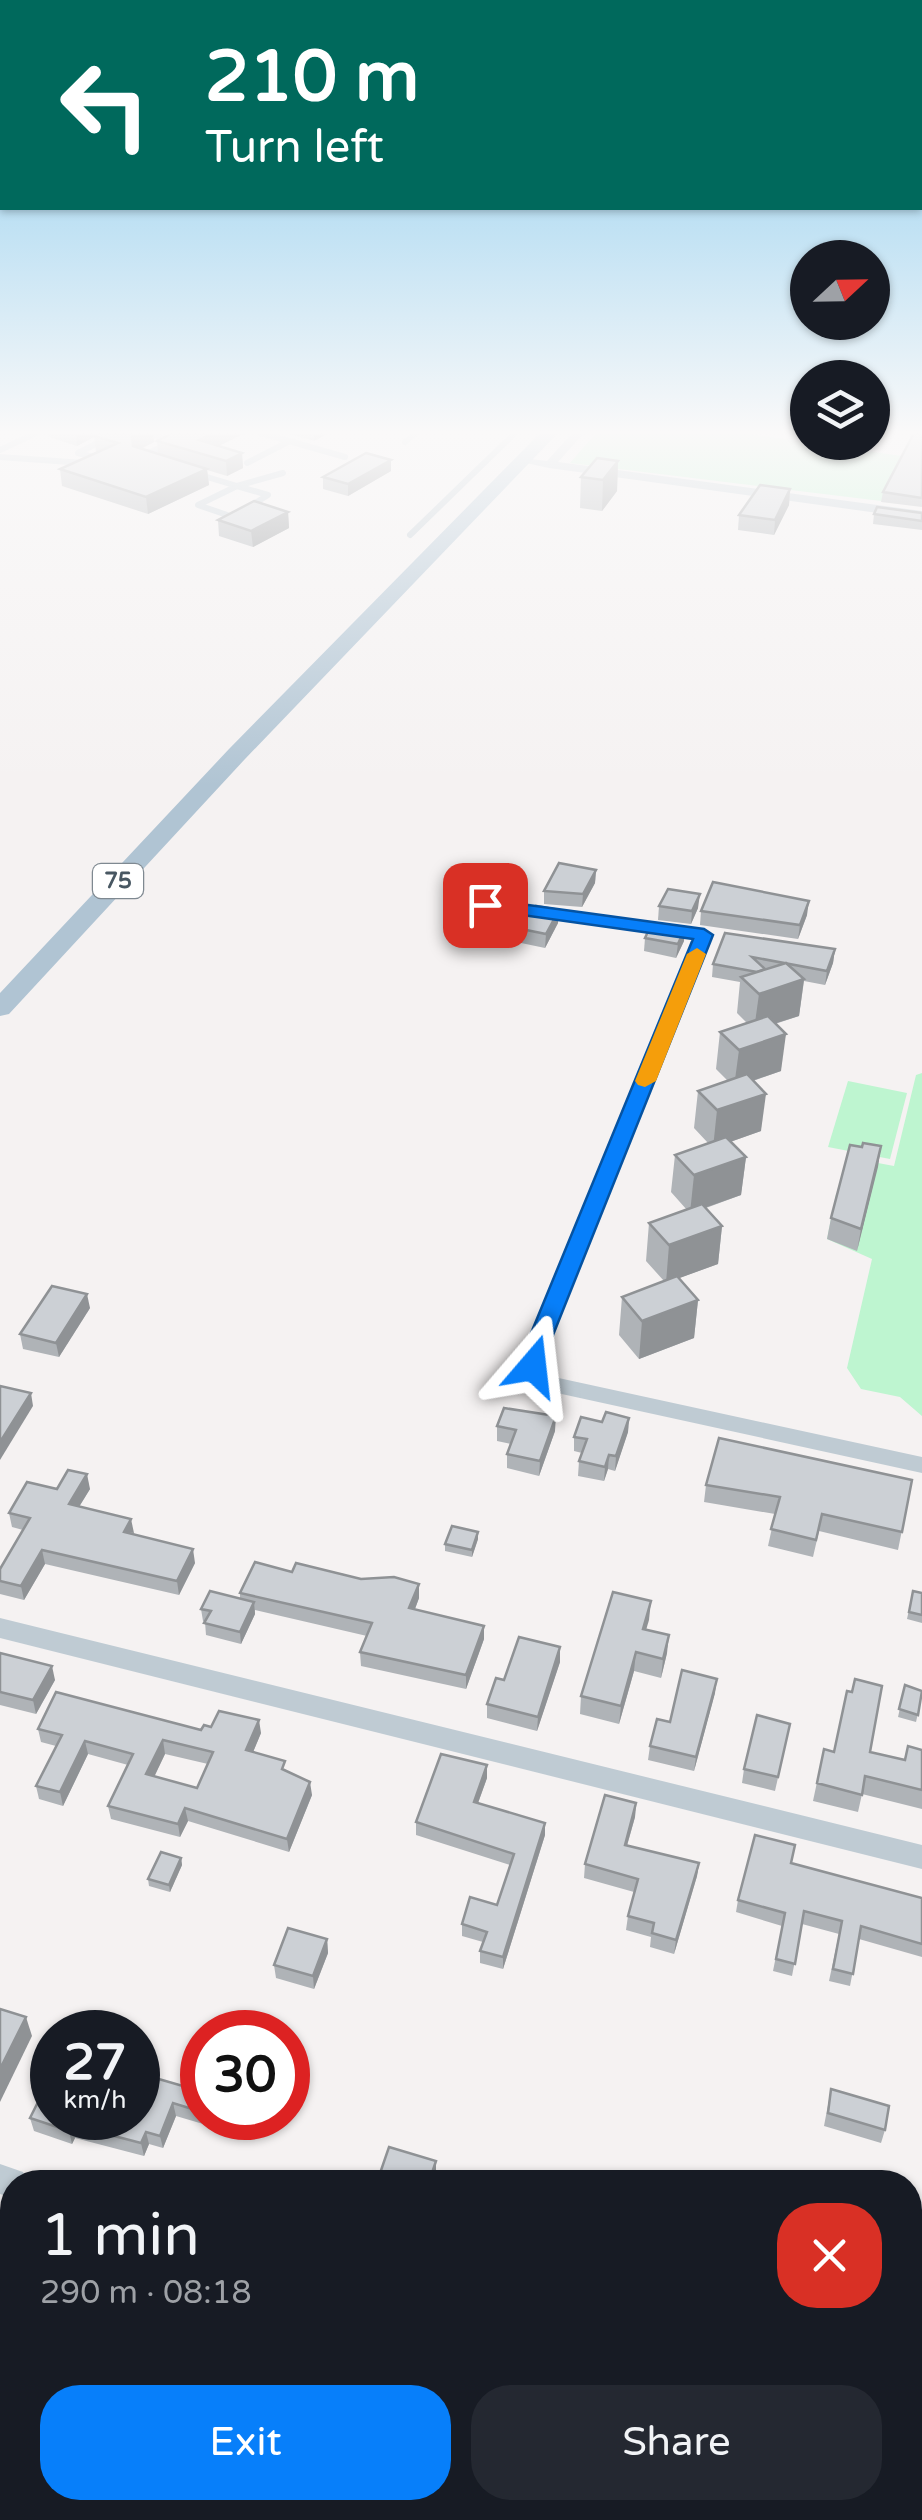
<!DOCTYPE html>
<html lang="en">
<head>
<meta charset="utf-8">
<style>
	:root { --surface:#171b24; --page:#242831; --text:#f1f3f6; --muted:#9ea1a6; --accent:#077ffa }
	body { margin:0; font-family:"Varela Round",sans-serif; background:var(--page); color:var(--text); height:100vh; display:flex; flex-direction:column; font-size:38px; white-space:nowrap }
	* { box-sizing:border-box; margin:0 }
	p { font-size:32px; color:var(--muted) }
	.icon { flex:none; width:55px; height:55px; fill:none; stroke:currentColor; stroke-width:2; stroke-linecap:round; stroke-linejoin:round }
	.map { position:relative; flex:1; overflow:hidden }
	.sheet { position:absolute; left:0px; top:2170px; width:922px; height:350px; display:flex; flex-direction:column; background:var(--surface); border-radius:40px 40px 0 0; box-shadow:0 2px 8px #0004 }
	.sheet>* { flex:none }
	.banner { position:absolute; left:0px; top:0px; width:922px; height:210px; box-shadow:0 2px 8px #0004; background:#00695c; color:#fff; overflow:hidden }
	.needle { width:65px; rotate:68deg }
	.tools { position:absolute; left:790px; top:240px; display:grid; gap:20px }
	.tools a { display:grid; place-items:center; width:100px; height:100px; border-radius:50%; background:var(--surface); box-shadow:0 2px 8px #0004; font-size:50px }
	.speed { position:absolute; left:30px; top:2010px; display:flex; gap:20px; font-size:50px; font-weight:700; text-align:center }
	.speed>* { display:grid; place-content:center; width:130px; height:130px; border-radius:50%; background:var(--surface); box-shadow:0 2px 8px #0004; line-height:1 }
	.speed small { font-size:25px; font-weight:400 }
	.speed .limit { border:15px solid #d22; background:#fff; color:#111 }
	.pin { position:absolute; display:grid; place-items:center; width:85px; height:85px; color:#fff; margin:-42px; border-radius:20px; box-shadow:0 5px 15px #0006 }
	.me { position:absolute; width:110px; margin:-55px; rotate:17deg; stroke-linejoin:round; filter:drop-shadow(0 0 8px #0008) }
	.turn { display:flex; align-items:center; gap:35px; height:210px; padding:0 40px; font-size:45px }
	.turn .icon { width:130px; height:130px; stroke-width:2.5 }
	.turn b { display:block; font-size:70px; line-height:85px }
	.round { display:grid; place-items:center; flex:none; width:105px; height:105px; border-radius:40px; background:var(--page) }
	.summary { display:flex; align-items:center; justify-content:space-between; height:170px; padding:0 40px }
	h1 { font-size:60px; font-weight:600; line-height:75px }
	.primary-button { display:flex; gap:20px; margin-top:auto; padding:20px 40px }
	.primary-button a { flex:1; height:115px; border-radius:40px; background:var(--accent); color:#fff; font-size:40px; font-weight:600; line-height:115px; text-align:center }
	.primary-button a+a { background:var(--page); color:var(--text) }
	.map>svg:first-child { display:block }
</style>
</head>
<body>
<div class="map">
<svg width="922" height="2520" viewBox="0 0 922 2520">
	<rect width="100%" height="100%" fill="#f5f2f2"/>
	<g fill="#bef5d0">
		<polygon points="596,433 744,433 922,459 922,506 570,463"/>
		<polygon points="922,1073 922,1416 900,1397 861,1389 847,1368 872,1259 827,1239 836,1194 878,1163 894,1166 916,1075"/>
		<polygon points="848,1081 907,1093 890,1159 828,1147"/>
	</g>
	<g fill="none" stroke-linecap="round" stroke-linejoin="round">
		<g stroke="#bfcbd3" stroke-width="6">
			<polyline points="261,433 345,457"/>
			<polyline points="405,442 416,433"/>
			<polyline points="0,450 36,433"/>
			<polyline points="0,457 84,463"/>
			<polyline points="140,457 172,442 149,433"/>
			<polyline points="101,459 78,453 117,433"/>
			<polyline points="247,463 288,442"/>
			<polyline points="197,474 237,486"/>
			<polygon points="237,486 268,495 233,517 198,505"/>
			<polyline points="237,486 283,473"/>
			<polyline points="410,535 515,433"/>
		</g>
		<g fill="#bfcbd3" fill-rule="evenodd">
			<polygon points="572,433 584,433 558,462 922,511 922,519 549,468 517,461 523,458 547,461"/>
			<polygon points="532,906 704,930 712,935 542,1360 554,1377 922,1457 922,1473 548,1391 530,1380 520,1360 694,939 526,914 526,908"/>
			<polygon points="0,1618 922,1845 922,1869 0,1638"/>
			<polygon points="0,2164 23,2172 27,2182 12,2182 12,2198 0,2194"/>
			<polygon points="12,2258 12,2309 0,2318 0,2265"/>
			<polygon points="910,2466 922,2470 922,2502 910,2498"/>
			<polygon points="253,2508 287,2508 283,2520 249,2520"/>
			<polygon points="615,2508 648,2508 647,2520 613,2520"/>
		</g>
		<polygon fill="#b0c4d3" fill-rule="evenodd" points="540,433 558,433 245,759 9,1014 0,1016 0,993 229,749"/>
	</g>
	<g fill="#afb3b7" fill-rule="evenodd">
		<polygon points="48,433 153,433 154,442 141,449 158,454 157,441 169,435 165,433 245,433 219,446 242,453 243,468 227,476 207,470 209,485 148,514 62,486 60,469 98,452 96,452 94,437 77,446 49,437"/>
		<polygon points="287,433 329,433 314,441"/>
		<polygon points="922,433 922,507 881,502 883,492"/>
		<polygon points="618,461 617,491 602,511 580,508 581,477"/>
		<polygon points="391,471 348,496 323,489 323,477"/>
		<polygon points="790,489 789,505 774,535 738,530 739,515"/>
		<polygon points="288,512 289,528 253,547 219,536 218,520"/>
		<polygon points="922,513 922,530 873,524 874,514"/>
		<polygon points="596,870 595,883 582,907 544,904 544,891"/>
		<polygon points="659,906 698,908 691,924 658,920"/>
		<polygon points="559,910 558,923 545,948 463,931 463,917"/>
		<polygon points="701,911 807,915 798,939 700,925"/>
		<polygon points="725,933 835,949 833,963 825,985 804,981 799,1016 775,1024 781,1071 753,1081 761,1131 730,1142 746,1157 741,1195 706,1208 722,1226 718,1264 679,1278 698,1300 694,1338 639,1359 619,1335 622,1297 664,1281 646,1261 649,1223 687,1210 671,1192 675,1155 708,1143 694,1128 698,1091 728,1081 716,1069 720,1032 747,1023 737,1013 740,982 712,977 713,964"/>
		<polygon points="645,938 684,941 676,958 644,951"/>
		<polygon points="881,1146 857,1251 827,1239 831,1218"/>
		<polygon points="90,1308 59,1357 23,1349 20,1334"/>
		<polygon points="629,1418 628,1432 615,1471 608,1469 604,1481 578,1476 579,1461 582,1453 574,1451 574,1437 602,1422"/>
		<polygon points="497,1426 555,1431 539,1476 507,1468 507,1454 511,1444 497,1441"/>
		<polygon points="912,1480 898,1550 819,1531 813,1557 768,1546 775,1514 704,1502 706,1485"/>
		<polygon points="57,1489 90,1489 79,1507 195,1563 179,1595 45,1564 24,1600 0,1594 0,1569 23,1530 12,1527 9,1513"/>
		<polygon points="478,1532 478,1539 472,1557 445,1551 445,1544"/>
		<polygon points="292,1572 419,1598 415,1609 484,1639 466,1689 361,1666 360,1652 367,1636 255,1610 255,1614 241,1644 206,1635 205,1622 203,1621 201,1609 240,1599 240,1593"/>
		<polygon points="913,1591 922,1593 922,1623 907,1619"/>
		<polygon points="651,1601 646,1629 667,1653 661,1678 634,1671 619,1724 580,1714 581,1696"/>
		<polygon points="560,1647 560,1662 537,1731 487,1718 487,1704 504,1680"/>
		<polygon points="0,1653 55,1680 36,1714 0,1705"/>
		<polygon points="905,1685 922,1695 916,1722 898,1717"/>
		<polygon points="715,1693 694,1771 648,1760 650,1746 670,1722"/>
		<polygon points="790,1724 775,1791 742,1783 744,1769"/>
		<path d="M 211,1727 L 261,1733 L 253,1752 L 286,1771 L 312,1795 L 289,1852 L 188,1821 L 180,1837 L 111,1819 L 108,1806 L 128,1765 L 88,1754 L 63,1806 L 39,1799 L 36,1786 L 56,1746 L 41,1742 L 38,1729 L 201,1730 ZM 165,1754 L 208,1764 L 197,1788 L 154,1776 Z"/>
		<polygon points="908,1746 922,1750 922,1809 862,1794 858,1812 813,1801 824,1749 834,1752 870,1752 904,1760"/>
		<polygon points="487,1765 487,1778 478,1803 545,1823 545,1835 503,1969 480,1963 480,1951 483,1942 462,1936 462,1924 497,1905 510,1865 416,1835 416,1822"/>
		<polygon points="636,1803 635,1817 627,1846 699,1863 697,1876 674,1954 650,1947 651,1937 626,1930 628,1916 634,1892 584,1878 585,1864"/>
		<polygon points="181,1858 182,1865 170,1892 149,1886 148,1879"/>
		<polygon points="791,1863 922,1898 922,1957 859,1939 850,1986 829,1981 839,1934 802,1924 792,1976 773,1971 782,1926 736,1912 738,1900"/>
		<polygon points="327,1939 328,1953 314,1989 276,1978 274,1965"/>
		<polygon points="202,2086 202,2118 266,2118 264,2123 260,2122 254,2139 176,2116 163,2148 149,2144 144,2156 75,2138 72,2144 34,2131 30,2118 200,2091"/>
		<polygon points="831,2089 885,2130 881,2143 824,2126"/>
		<polygon points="910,2264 922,2267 922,2371 918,2370 921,2343 910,2339"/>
		<polygon points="0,2382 12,2382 12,2451 0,2447"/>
		<polygon points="324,2508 437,2508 433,2520 338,2520 331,2518 330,2510"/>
	</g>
	<g fill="#8f9295">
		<polygon points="78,433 101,433 77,446 76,434"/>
		<polygon points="138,433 153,433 154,442 134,452 132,436"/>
		<polygon points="213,433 245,433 202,454 199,440"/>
		<polygon points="314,433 329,433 314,441"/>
		<polygon points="242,453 243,468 227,476 226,461"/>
		<polygon points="391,460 391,471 348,496 348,484"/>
		<polygon points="618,461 617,491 602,511 603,480"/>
		<polygon points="207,469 209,485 148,514 146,497"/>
		<polygon points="790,489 789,505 774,535 775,520"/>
		<polygon points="288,512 289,528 253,547 251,531"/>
		<polygon points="596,870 595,883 582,907 583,894"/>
		<polygon points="700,894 698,908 691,924 692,911"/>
		<polygon points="809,901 807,915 798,939 800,925"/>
		<polygon points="559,910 558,923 545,948 546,934"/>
		<polygon points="685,928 684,941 676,958 678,944"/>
		<polygon points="835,949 833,963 825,985 827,971"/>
		<polygon points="804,979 799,1016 754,1030 759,994"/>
		<polygon points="786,1034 781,1071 734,1087 739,1050"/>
		<polygon points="766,1094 761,1131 713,1148 717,1110"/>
		<polygon points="881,1146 878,1167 857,1251 861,1229"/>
		<polygon points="746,1157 741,1195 690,1213 694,1175"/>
		<polygon points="722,1226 718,1264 666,1283 669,1245"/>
		<polygon points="87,1294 90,1308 59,1357 56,1343"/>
		<polygon points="698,1300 694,1338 639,1359 642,1321"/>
		<polygon points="31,1393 33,1406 0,1460 0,1442"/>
		<polygon points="556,1416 555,1431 539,1476 540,1461"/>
		<polygon points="629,1418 628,1432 615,1471 616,1456"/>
		<polygon points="609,1455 608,1469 604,1481 605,1467"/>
		<polygon points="87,1474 90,1489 72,1518 69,1504"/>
		<polygon points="131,1519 134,1533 124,1532"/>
		<polygon points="478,1532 478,1539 472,1557 472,1550"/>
		<polygon points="193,1549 195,1563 179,1595 177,1581"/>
		<polygon points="42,1550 45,1564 24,1600 21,1586"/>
		<polygon points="419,1584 419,1598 410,1622 409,1608"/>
		<polygon points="651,1601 649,1620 641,1647 643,1629"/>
		<polygon points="254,1602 255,1614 241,1644 240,1632"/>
		<polygon points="484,1626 484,1639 466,1689 466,1675"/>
		<polygon points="669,1635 667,1653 661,1678 663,1659"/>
		<polygon points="560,1647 560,1662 537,1731 538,1717"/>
		<polygon points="636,1652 634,1671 619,1724 621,1706"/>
		<polygon points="52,1666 55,1680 36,1714 33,1700"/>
		<polygon points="717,1679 715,1693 694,1771 696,1757"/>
		<polygon points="259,1720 261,1733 248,1764 246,1750"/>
		<polygon points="163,1740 165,1754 149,1788 146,1774"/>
		<polygon points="85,1741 88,1754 63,1806 60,1792"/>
		<polygon points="487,1765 487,1778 474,1814 474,1802"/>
		<polygon points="310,1782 312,1795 289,1852 287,1839"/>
		<polygon points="636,1803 635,1817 623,1859 625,1845"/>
		<polygon points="185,1808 188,1821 180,1837 178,1824"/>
		<polygon points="545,1823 545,1835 503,1969 503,1957"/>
		<polygon points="181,1858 182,1865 170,1892 169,1885"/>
		<polygon points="699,1863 697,1876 674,1954 676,1940"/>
		<polygon points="327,1939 328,1953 314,1989 313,1976"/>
		<polygon points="26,2017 32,2036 0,2102 0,2069"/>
		<polygon points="173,2103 176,2116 163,2148 160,2136"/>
		<polygon points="255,2118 259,2118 260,2122 254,2139 252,2127"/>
		<polygon points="72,2125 75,2138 72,2144 69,2131"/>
		<polygon points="146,2132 149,2144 144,2156 141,2143"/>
		<polygon points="436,2161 436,2173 433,2182 429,2182"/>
		<polygon points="432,2508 437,2508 433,2520 428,2520"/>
	</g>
	<g fill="#ccd0d5" stroke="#8f9295" stroke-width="2.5" fill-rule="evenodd">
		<polygon points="97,433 138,433 132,436 133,446 207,469 146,497 60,469 118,443 94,436"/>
		<polygon points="173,433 213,433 199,440 242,453 226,461 157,441"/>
		<polygon points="914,433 922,433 922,498 883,492"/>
		<polygon points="366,453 391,460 348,484 323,477"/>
		<polygon points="597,458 618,461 603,480 581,477"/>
		<polygon points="760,485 790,489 775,520 739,515"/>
		<polygon points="254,501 288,512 251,531 218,520"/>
		<polygon points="877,507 922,513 922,521 874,514"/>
		<polygon points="559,863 596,870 583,894 544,891"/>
		<polygon points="713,882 809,901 800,925 701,911"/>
		<polygon points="668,889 700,894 692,911 659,906"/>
		<polygon points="473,900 533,911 536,906 559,910 546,934 463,917"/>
		<polygon points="652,923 685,928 678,944 645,938"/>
		<polygon points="725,933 835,949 827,971 752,957 765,969 757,972 713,964"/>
		<polygon points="786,963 804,979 759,994 741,977"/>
		<polygon points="768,1016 786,1034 739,1050 720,1032"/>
		<polygon points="747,1074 766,1094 717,1110 698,1091"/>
		<polygon points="726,1137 746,1157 694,1175 675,1155"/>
		<polygon points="863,1143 881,1146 861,1229 831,1218 850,1145 862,1147"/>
		<polygon points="702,1204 722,1226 669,1245 649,1223"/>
		<polygon points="677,1276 698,1300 642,1321 622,1297"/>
		<polygon points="52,1286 87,1294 56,1343 20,1334"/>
		<polygon points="0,1386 31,1393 0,1442"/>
		<polygon points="504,1408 556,1416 540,1461 507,1454 516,1430 497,1426"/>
		<polygon points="606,1412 629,1418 616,1456 609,1455 605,1467 579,1461 587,1439 574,1437 581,1417 602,1422"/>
		<polygon points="719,1438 912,1480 902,1532 822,1514 816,1540 771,1529 780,1497 706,1485"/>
		<polygon points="68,1470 87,1474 69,1504 131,1519 124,1532 193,1549 177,1581 42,1550 21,1586 0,1581 0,1569 30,1518 9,1513 27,1482 57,1489"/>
		<polygon points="452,1526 478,1532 472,1550 445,1544"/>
		<polygon points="255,1562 292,1572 296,1563 361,1579 394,1577 419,1584 409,1608 484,1626 466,1675 360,1652 372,1623 240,1593"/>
		<polygon points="210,1591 254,1602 240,1632 204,1623 211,1611 201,1609"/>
		<polygon points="913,1591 922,1593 922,1615 909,1612"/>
		<polygon points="613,1592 651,1601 643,1629 669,1635 663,1659 636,1652 621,1706 581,1696"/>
		<polygon points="519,1637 560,1647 538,1717 487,1704 496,1678 504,1680"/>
		<polygon points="0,1653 52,1666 33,1700 0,1692"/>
		<polygon points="682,1670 717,1679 696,1757 650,1746 657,1719 670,1722"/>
		<polygon points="855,1679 882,1686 870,1752 905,1760 908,1746 922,1750 922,1790 865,1776 862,1795 817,1783 824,1749 834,1752 847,1691 852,1692"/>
		<polygon points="905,1685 922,1691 918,1715 899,1709"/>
		<path d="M 56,1692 L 201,1730 L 204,1725 L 211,1727 L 219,1711 L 259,1720 L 246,1750 L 285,1761 L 282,1769 L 310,1782 L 287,1839 L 185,1808 L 178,1824 L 108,1806 L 133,1754 L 85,1741 L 60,1792 L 36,1786 L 62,1735 L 38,1729 ZM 163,1740 L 213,1752 L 197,1788 L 146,1774 Z"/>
		<polygon points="757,1715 790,1724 778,1777 744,1769"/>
		<polygon points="441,1754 487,1765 474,1802 545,1823 503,1957 480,1951 487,1932 462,1924 470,1897 497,1905 514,1854 416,1822"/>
		<polygon points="605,1795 636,1803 625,1845 699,1863 676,1940 652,1933 654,1923 628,1916 638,1879 585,1864"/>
		<polygon points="755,1835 795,1845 791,1863 922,1898 922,1944 861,1926 853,1974 833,1969 842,1921 804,1911 795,1964 776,1959 785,1913 738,1900"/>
		<polygon points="161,1852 181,1858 169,1885 148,1879"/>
		<polygon points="288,1928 327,1939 313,1976 274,1965"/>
		<polygon points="0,2009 26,2017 0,2069"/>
		<polygon points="138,2073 200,2091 202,2086 202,2112 173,2103 160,2136 146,2132 141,2143 72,2125 69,2131 30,2118 52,2074 52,2118 138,2118"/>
		<polygon points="831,2089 889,2106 885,2130 828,2113"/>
		<polygon points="221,2118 255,2118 252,2127"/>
		<polygon points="389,2147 436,2161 429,2182 377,2182"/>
		<polygon points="910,2264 922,2267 922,2330 910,2326"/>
		<polygon points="2,2378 12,2382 12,2443 0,2438 0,2382"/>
		<polygon points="910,2383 915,2385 910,2428"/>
		<polygon points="0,2488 12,2493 12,2508 54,2508 65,2511 62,2520 0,2520"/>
		<polygon points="343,2508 432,2508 428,2520 378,2520"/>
		<polygon points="673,2508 730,2508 727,2520 671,2520"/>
	</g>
	<linearGradient id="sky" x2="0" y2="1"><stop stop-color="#81c8ee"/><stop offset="0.55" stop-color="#faf9f9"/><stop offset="1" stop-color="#faf9f9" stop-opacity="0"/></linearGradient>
	<rect width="922" height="786" fill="url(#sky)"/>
	<polygon fill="#077ffa" stroke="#0553a2" stroke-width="2.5" points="485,899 704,929 713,935 543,1360 545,1366 533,1374 525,1372 520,1360 693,939 479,909 476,905"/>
	<polygon fill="#f59e0b" points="697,948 706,954 656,1081 645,1087 638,1085 635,1081 687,954"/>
	<g text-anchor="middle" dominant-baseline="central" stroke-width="8" stroke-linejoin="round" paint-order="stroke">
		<rect fill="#fff" stroke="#7f8991" stroke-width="2.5" x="93" y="864" width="50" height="34" rx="8"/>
		<g font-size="22" font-weight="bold" fill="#485762">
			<text x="118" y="881">75</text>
		</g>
	</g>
</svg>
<div class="tools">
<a><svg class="needle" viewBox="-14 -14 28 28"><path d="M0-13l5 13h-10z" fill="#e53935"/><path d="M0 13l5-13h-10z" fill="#9ea1a6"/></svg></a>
<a><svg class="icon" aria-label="layers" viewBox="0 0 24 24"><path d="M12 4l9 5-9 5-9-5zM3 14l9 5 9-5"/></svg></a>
</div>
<div class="speed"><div>27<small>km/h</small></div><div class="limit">30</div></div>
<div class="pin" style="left:485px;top:905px;background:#d93025"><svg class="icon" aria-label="arrive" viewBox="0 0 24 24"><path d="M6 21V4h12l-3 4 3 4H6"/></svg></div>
<svg class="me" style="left:533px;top:1366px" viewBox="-20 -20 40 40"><path d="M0-17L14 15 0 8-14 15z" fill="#077ffa" stroke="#fff" stroke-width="4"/></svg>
<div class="banner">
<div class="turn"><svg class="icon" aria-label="left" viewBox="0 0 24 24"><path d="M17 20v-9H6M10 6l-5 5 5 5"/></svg><div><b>210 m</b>Turn left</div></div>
</div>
<section class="sheet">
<div class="summary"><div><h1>1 min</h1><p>290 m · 08:18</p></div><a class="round" style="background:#d93025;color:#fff"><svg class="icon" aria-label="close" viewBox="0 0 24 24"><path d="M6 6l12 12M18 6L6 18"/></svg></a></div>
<div class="primary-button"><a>Exit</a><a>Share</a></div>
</section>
</div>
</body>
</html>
